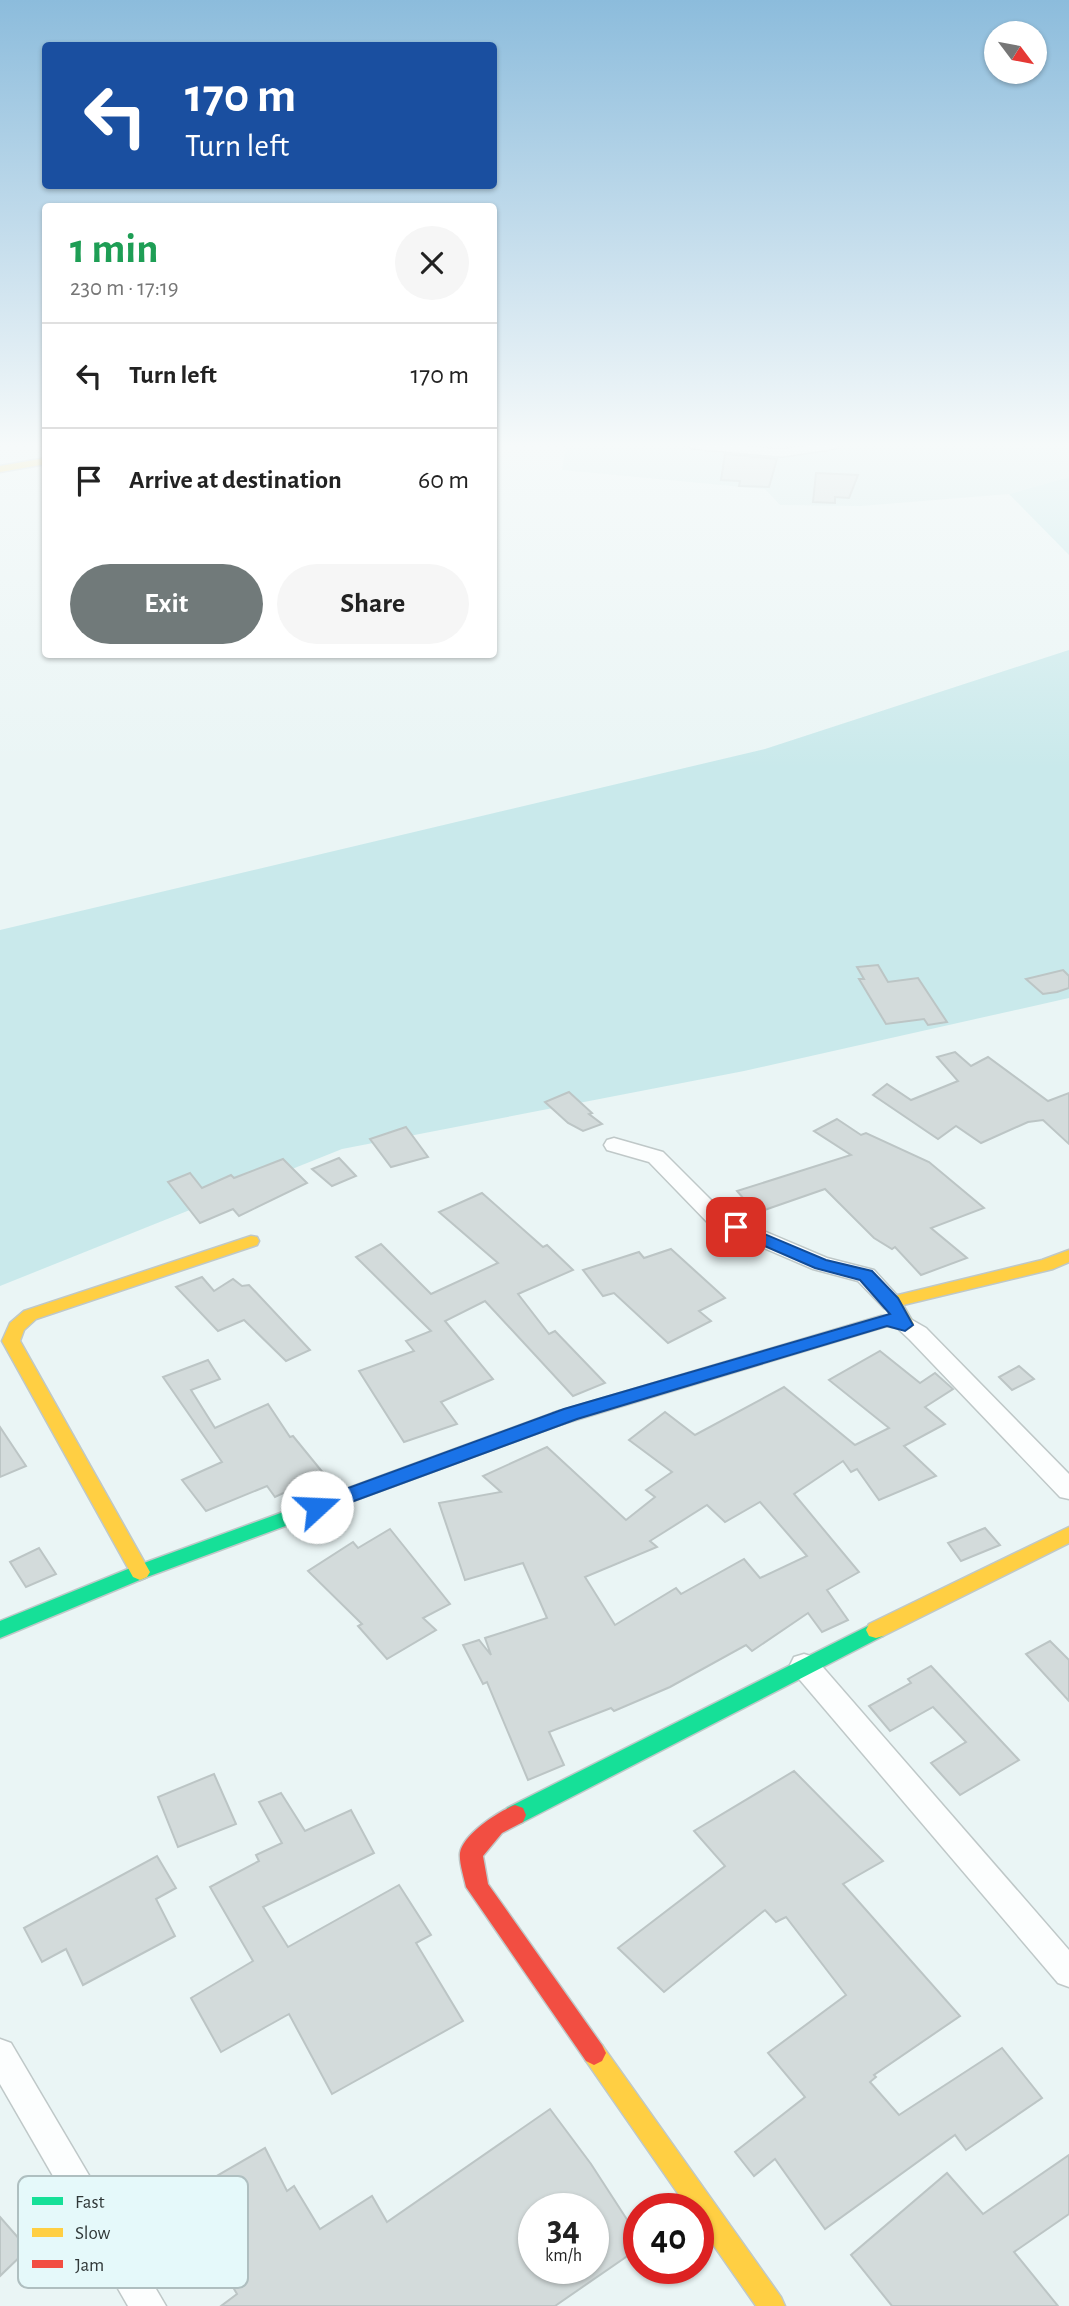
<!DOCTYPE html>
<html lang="en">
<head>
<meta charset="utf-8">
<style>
	:root { --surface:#fff; --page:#f6f6f6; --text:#222; --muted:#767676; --line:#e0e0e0; --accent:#717a7a }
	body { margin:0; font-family:"Alegreya Sans",sans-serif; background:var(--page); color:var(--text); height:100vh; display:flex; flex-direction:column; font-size:26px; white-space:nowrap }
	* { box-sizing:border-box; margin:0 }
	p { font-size:23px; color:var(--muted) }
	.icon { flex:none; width:38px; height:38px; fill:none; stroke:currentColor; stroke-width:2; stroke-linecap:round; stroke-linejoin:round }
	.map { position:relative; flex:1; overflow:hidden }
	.panel { position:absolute; left:42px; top:203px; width:455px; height:455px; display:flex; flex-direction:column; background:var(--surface); border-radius:7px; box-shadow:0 2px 5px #0004 }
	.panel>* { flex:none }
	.top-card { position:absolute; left:42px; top:42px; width:455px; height:147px; border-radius:7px; box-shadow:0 2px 5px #0004; background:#1a4fa0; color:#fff; overflow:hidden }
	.needle { width:46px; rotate:122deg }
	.controls { position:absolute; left:984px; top:21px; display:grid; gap:14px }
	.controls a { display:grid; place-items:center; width:63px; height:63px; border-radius:50%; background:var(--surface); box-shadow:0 2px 5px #0004; font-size:35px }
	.speed { position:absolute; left:518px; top:2193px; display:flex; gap:14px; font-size:35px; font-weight:700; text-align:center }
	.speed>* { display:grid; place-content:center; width:91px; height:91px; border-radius:50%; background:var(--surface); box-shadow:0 2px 5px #0004; line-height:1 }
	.speed small { font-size:18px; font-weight:400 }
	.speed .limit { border:10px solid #d22; background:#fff; color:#111 }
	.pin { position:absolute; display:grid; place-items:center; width:60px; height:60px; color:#fff; margin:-30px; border-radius:14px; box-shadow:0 4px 10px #0006 }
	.me { position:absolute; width:77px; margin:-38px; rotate:70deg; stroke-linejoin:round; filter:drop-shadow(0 0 5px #0008) }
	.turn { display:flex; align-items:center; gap:24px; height:147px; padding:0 28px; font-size:32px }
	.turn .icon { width:91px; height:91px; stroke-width:2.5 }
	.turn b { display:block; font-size:49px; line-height:60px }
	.round { display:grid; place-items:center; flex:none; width:74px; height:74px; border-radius:37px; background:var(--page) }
	.overview { display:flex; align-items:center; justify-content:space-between; height:119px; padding:0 28px }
	h1 { font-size:42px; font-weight:700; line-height:52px; color:#1e9e55 }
	.button { display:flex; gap:14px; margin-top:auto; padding:14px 28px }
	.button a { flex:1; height:80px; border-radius:42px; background:var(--accent); color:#fff; font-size:28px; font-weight:700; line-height:80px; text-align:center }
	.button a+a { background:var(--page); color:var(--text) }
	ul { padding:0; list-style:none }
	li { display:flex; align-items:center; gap:21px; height:105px; padding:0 28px; border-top:2px solid var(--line) }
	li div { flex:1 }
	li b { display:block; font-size:26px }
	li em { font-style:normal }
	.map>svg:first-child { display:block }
</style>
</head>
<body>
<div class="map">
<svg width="1069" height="2306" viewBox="0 0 1069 2306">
	<rect width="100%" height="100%" fill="#eaf5f5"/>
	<polygon fill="#d6ecec" points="566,445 1069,445 1069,477 1009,494 861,506 780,505 765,489 562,470"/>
	<g fill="#c9e9eb">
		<polygon points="1069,477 1069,555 1009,494"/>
		<polygon points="1069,650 1069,998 744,1071 342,1149 0,1286 0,930 765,749"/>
	</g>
	<g fill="#d3dbdb" stroke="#bcc5c5" stroke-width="2" fill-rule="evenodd">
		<polygon points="725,454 777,459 769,487 739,486 740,481 721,480"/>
		<polygon points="816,473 858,475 849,498 835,497 835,503 813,502"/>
		<polygon points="878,965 888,982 918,978 947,1022 928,1025 924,1019 886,1024 859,979 864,979 857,967"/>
		<polygon points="1063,970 1069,976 1069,988 1057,992 1043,994 1026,979"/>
		<polygon points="955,1052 971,1066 988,1057 1048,1101 1069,1093 1069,1144 1043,1120 1028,1122 981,1143 956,1126 938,1139 873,1095 887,1084 911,1100 958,1081 937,1057"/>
		<polygon points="569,1092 592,1113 589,1114 602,1124 583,1131 568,1123 545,1102"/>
		<polygon points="837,1119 861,1135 866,1133 929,1162 984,1208 931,1228 967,1258 921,1275 895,1247 892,1249 874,1238 825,1189 756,1213 737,1191 851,1155 814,1131"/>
		<polygon points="406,1127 428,1157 391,1167 370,1139"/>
		<polygon points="339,1158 356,1176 332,1186 312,1169"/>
		<polygon points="283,1159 307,1183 239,1216 233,1209 200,1223 168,1182 190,1173 202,1188 231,1175 234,1178"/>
		<polygon points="482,1193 543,1247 547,1245 573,1270 518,1294 549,1334 555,1331 605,1383 573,1396 485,1301 445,1321 493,1379 441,1402 457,1424 404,1442 359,1371 414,1351 406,1341 431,1331 356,1257 381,1244 431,1294 498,1263 439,1212"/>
		<polygon points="671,1249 725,1298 699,1311 711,1321 668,1343 614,1293 603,1296 583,1270 639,1252 644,1258"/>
		<polygon points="202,1277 214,1291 233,1279 242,1286 249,1285 310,1350 286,1361 244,1320 218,1331 176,1287"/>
		<path d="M 880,1351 L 920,1383 L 935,1373 L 953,1389 L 925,1407 L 945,1424 L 904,1446 L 936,1476 L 879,1500 L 857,1469 L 851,1472 L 843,1461 L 794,1494 L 859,1572 L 827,1590 L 848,1620 L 822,1632 L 808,1613 L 752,1651 L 746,1645 L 670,1687 L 614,1711 L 611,1708 L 549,1732 L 564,1765 L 528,1780 L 487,1682 L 483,1684 L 463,1645 L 479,1640 L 491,1655 L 485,1638 L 547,1618 L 523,1563 L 465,1580 L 439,1503 L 501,1492 L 483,1476 L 547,1447 L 626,1520 L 655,1497 L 646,1490 L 672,1472 L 629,1440 L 665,1412 L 695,1435 L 784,1387 L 855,1445 L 889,1428 L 829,1380 ZM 760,1502 L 807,1556 L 760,1578 L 744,1559 L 681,1594 L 676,1588 L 615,1625 L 585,1577 L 657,1547 L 650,1541 L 707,1505 L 725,1522 Z"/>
		<polygon points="208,1360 220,1379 191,1390 215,1428 268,1404 290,1437 293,1436 324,1474 275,1497 267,1486 206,1511 182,1480 222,1462 163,1377"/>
		<polygon points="1019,1366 1034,1379 1012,1390 999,1377"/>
		<polygon points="0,1427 26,1466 0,1477"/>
		<polygon points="985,1528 1000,1545 961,1561 948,1543"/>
		<polygon points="390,1529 450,1604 423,1618 436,1630 387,1659 358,1626 362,1624 308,1571 353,1542 358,1548"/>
		<polygon points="39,1548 56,1574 26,1587 10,1562"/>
		<polygon points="1050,1641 1069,1660 1069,1701 1026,1654"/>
		<polygon points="931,1666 1019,1760 960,1795 931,1763 966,1742 933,1707 890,1731 869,1706 911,1683 908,1679"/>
		<polygon points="794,1771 883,1861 843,1884 960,2016 874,2075 876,2077 870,2082 899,2115 1002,2048 1042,2098 966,2150 955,2135 825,2229 775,2159 754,2176 735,2152 805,2097 768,2053 846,1995 786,1917 776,1922 765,1910 664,1992 618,1948 725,1866 694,1831"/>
		<polygon points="214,1774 236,1824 178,1847 158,1797"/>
		<polygon points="281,1793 305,1831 351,1810 374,1853 263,1907 288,1947 399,1885 431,1935 416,1943 463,2021 332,2094 289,2014 221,2052 191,1998 253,1961 210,1887 259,1861 256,1855 282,1843 259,1802"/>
		<polygon points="157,1856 176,1888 156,1899 175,1936 83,1985 66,1949 42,1962 24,1928"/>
		<path d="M 550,2109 L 591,2164 L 639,2238 L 639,2248 L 555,2306 L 221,2306 L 237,2294 L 211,2250 L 184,2195 L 265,2148 L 287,2191 L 294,2186 L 320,2229 L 372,2196 L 387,2222 ZM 534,2208 L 593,2208 L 593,2268 L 534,2268 Z"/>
		<polygon points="1069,2155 1069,2214 1014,2252 1058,2306 892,2306 851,2255 947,2173 983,2214"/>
		<polygon points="0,2217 28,2249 0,2276"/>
	</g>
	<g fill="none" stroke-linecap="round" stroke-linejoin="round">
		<defs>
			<polyline id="lane" points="693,445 782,453 835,445"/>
			<g id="street">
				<polygon points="614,1138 663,1152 726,1215 827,1258 874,1270 903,1302 900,1308 892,1310 884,1308 858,1281 813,1269 710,1225 649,1162 607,1150 604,1145 607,1140"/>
				<polygon points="905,1316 926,1328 1069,1474 1069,1499 1060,1497 910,1340 893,1324 897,1318"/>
				<polygon points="804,1654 814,1657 1069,1950 1069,1987 1058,1983 794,1673 790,1665 794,1657"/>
				<polygon points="0,2039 11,2043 166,2306 128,2306 0,2084"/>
			</g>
			<g id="fast">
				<polygon points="559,1411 565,1413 568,1418 565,1423 147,1577 0,1638 0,1621 133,1567"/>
				<polygon points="876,1622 883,1624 886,1630 883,1636 523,1822 515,1825 507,1822 504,1815 507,1808"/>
			</g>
			<g id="slow">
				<polygon points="46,458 46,464 0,472 0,466"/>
				<polygon points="251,1236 257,1237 259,1241 257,1245 36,1319 24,1330 20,1341 150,1572 147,1577 140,1580 133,1577 2,1341 10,1323 24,1311"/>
				<polygon points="1069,1250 1069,1262 1053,1269 903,1305 914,1324 911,1328 905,1330 887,1326 559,1425 553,1423 550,1418 553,1413 881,1316 891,1315 883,1302 886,1298 1042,1260"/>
				<polygon points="1069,1527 1069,1543 883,1636 876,1638 869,1636 866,1630 869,1624"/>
				<polygon points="594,2041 602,2045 781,2297 785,2306 756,2306 698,2223 698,2208 688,2208 586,2061 582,2053 586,2045"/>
			</g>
			<path id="jam" d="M 515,1805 L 523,1808 L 526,1815 L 523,1822 L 502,1833 L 483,1856 L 488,1884 L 602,2045 L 606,2053 L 602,2061 L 594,2065 L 586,2061 L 466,1887 C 464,1877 459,1863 460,1853 C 463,1834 499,1811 515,1805 Z"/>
		</defs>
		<use href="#lane" stroke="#bfc8c8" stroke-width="10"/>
		<use href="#street" stroke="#bfc8c8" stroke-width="3"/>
		<use href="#fast" stroke="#bfc8c8" stroke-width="3"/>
		<use href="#slow" stroke="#bfc8c8" stroke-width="3"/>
		<use href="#jam" stroke="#bfc8c8" stroke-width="3"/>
		<use href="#lane" stroke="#fcfefe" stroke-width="7"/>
		<use href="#street" fill="#fcfefe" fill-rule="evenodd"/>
		<use href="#fast" fill="#16e098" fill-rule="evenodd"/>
		<use href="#slow" fill="#ffcf43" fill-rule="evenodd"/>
		<use href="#jam" fill="#f24e42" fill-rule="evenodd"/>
	</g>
	<linearGradient id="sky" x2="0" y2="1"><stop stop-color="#8cbcdc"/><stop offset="0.58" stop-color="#f6fafa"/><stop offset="1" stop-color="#f6fafa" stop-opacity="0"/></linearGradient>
	<rect width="1069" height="768" fill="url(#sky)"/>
	<polygon fill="#1a73e8" stroke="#114b97" stroke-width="2" points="736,1222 826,1260 872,1271 898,1298 913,1325 905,1331 887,1326 577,1419 324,1512 317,1514 310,1512 307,1507 310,1502 564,1409 890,1314 860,1280 815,1268 730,1231 727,1227 730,1223"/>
	<rect x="18" y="2176" width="230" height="112" rx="10" fill="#e5f9fa" stroke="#afbfc0" stroke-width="2"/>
	<rect x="32" y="2197" width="31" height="8" fill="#16e098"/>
	<rect x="32" y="2228" width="31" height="9" fill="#ffcf43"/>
	<rect x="32" y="2260" width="31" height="8" fill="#f24e42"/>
	<g font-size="19" fill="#303838">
		<text x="75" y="2208">Fast</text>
		<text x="75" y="2239">Slow</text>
		<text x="75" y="2271">Jam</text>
	</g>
</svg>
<div class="controls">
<a><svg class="needle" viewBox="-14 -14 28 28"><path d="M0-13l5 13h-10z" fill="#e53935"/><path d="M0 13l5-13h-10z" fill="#767676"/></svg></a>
</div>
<div class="speed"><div>34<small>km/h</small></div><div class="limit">40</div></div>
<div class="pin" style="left:736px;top:1227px;background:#d93025"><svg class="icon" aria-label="arrive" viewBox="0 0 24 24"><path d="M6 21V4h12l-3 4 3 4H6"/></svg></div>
<svg class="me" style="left:317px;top:1507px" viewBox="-20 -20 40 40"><circle r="19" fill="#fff"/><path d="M0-13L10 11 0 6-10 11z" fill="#1a73e8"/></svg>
<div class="top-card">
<div class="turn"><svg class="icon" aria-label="left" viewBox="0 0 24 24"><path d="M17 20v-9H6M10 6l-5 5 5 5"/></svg><div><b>170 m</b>Turn left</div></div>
</div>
<section class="panel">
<div class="overview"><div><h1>1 min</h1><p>230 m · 17:19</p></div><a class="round"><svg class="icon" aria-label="close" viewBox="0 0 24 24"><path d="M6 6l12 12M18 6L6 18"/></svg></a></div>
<ul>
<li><svg class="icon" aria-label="left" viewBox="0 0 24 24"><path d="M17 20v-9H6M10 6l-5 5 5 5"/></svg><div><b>Turn left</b></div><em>170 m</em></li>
<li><svg class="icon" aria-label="arrive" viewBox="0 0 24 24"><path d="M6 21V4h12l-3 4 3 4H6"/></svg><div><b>Arrive at destination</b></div><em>60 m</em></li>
</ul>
<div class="button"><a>Exit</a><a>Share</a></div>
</section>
</div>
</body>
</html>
